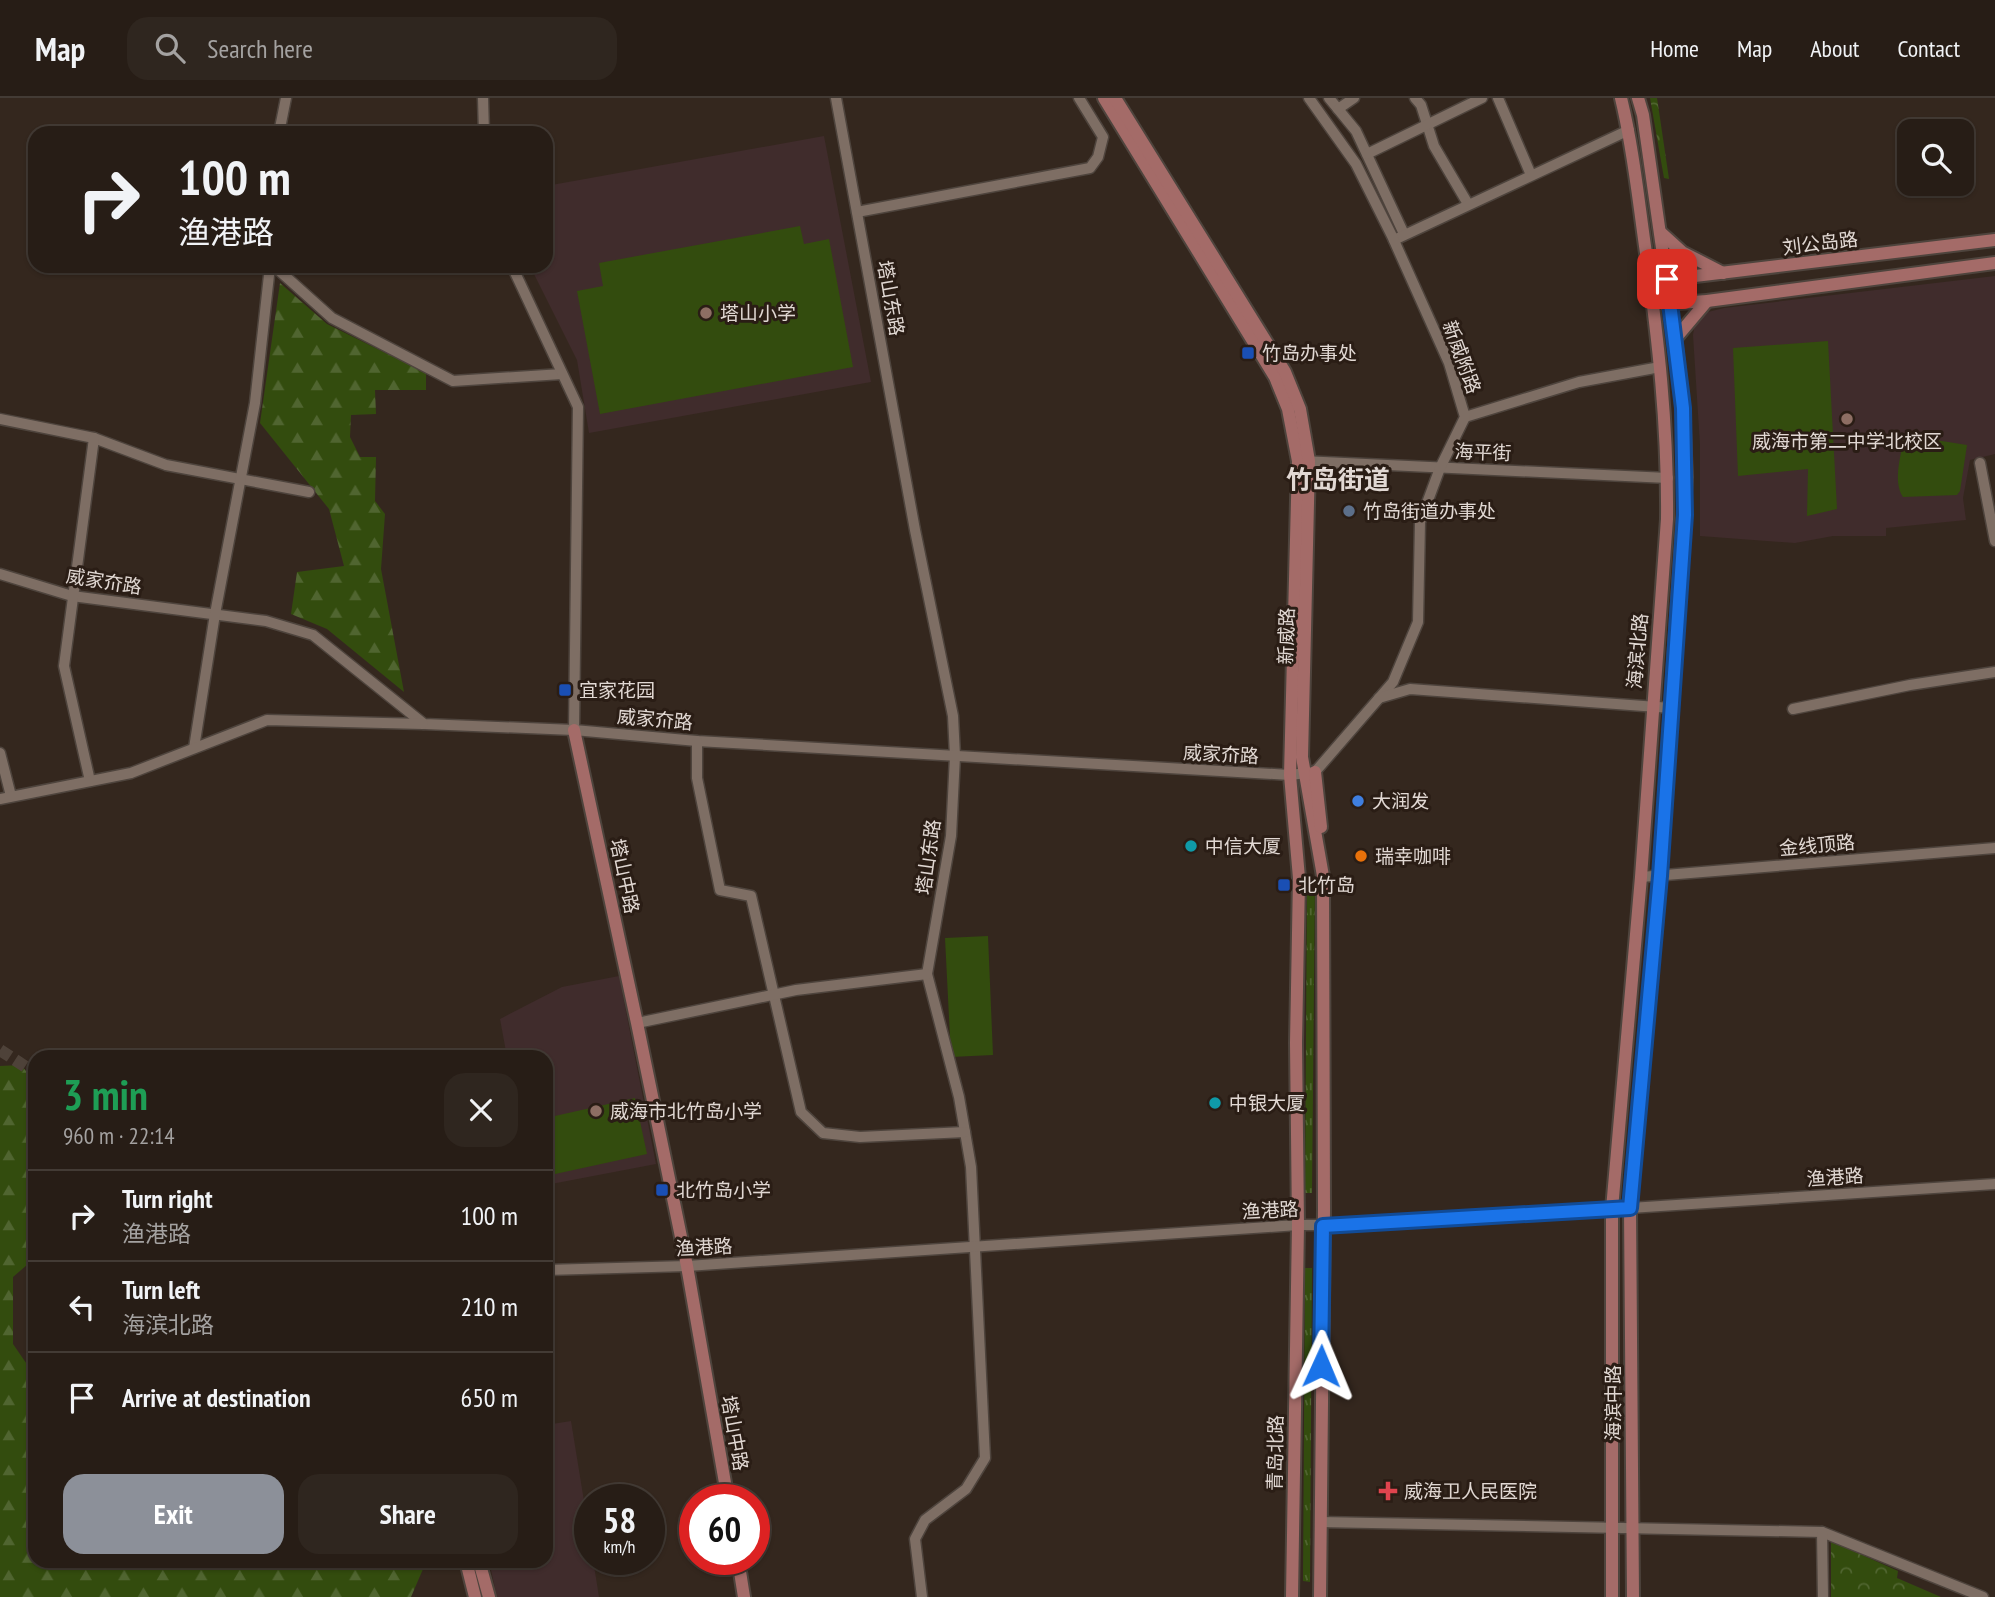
<!DOCTYPE html>
<html lang="en">
<head>
<meta charset="utf-8">
<style>
	:root { --surface:#271d16; --page:#2f261f; --text:#f1f3f6; --muted:#a4a2a1; --line:#433b35; --accent:#8c9099 }
	body { margin:0; font-family:"PT Sans Narrow","Noto Sans SC",sans-serif; background:var(--page); color:var(--text); height:100vh; display:flex; flex-direction:column; font-size:26px; white-space:nowrap }
	* { box-sizing:border-box; margin:0 }
	p { font-size:23px; color:var(--muted) }
	.icon { flex:none; width:38px; height:38px; fill:none; stroke:currentColor; stroke-width:2; stroke-linecap:round; stroke-linejoin:round }
	.map { position:relative; flex:1; overflow:hidden }
	.drawer { position:absolute; left:28px; top:952px; width:525px; height:518px; display:flex; flex-direction:column; background:var(--surface); border-radius:21px; box-shadow:0 2px 5px #0004,0 0 0 2px var(--line) }
	.drawer>* { flex:none }
	.banner { position:absolute; left:28px; top:28px; width:525px; height:147px; border-radius:21px; box-shadow:0 2px 5px #0004,0 0 0 2px var(--line); background:#271d16; color:var(--text); overflow:hidden }
	.buttons { position:absolute; left:1897px; top:21px; display:grid; gap:14px }
	.buttons a { display:grid; place-items:center; width:77px; height:77px; border-radius:14px; background:var(--surface); box-shadow:0 2px 5px #0004,0 0 0 2px var(--line); font-size:35px }
	.speed { position:absolute; left:574px; top:1386px; display:flex; gap:14px; font-size:35px; font-weight:700; text-align:center }
	.speed>* { display:grid; place-content:center; width:91px; height:91px; border-radius:50%; background:var(--surface); box-shadow:0 2px 5px #0004,0 0 0 2px var(--line); line-height:1 }
	.speed small { font-size:18px; font-weight:400 }
	.speed .limit { border:10px solid #d22; background:#fff; color:#111 }
	.pin { position:absolute; display:grid; place-items:center; width:60px; height:60px; color:#fff; margin:-30px; border-radius:14px; box-shadow:0 4px 10px #0006 }
	.me { position:absolute; width:77px; margin:-38px; rotate:1deg; stroke-linejoin:round; filter:drop-shadow(0 0 5px #0008) }
	.turn { display:flex; align-items:center; gap:24px; height:147px; padding:0 35px; font-size:32px }
	.turn .icon { width:91px; height:91px; stroke-width:2.5 }
	.turn b { display:block; font-size:49px; line-height:60px }
	.round { display:grid; place-items:center; flex:none; width:74px; height:74px; border-radius:21px; background:var(--page) }
	.headline { display:flex; align-items:center; justify-content:space-between; height:119px; padding:0 35px }
	h1 { font-size:42px; font-weight:600; line-height:52px; color:#1e9e55 }
	.primary-button { display:flex; gap:14px; margin-top:auto; padding:14px 35px }
	.primary-button a { flex:1; height:80px; border-radius:21px; background:var(--accent); color:#fff; font-size:28px; font-weight:600; line-height:80px; text-align:center }
	.primary-button a+a { background:var(--page); color:var(--text) }
	ul { padding:0; list-style:none }
	li { display:flex; align-items:center; gap:21px; height:91px; padding:0 35px; border-top:2px solid var(--line) }
	li div { flex:1 }
	li b { display:block; font-size:26px }
	li em { font-style:normal }
	header { display:flex; align-items:center; gap:42px; box-sizing:border-box; height:98px; padding:0 35px; background:var(--surface); border-bottom:2px solid var(--line) }
	header strong { font-size:33px }
	nav { display:flex; gap:38px; margin-inline-start:auto; font-size:24px }
	.search { width:490px; height:63px; background:var(--page); display:flex; align-items:center; gap:18px; box-sizing:border-box; padding:0 24px; border-radius:21px; color:var(--muted); font-size:26px }
	.map>svg:first-child { display:block }
</style>
</head>
<body>
<header>
<strong>Map</strong>
<div class="search"><svg class="icon" aria-label="search" viewBox="0 0 24 24"><circle cx="10" cy="10" r="6"/><path d="M15 15l6 6"/></svg>Search here</div>
<nav><a>Home</a><a>Map</a><a>About</a><a>Contact</a></nav>
</header>
<div class="map">
<svg width="1995" height="1499" viewBox="0 0 1995 1499">
	<defs>
		<pattern id="grass-tufts" width="24" height="20" patternUnits="userSpaceOnUse" patternTransform="scale(1.75)"><rect width="24" height="20" fill="#334c0e"/><path d="M3 7l-1-3M5 7V3M7 7l1-3M15 17l-1-3M17 17v-4M19 17l1-3" fill="none" stroke="#506530"/></pattern>
		<pattern id="forest-firs" width="22" height="20" patternUnits="userSpaceOnUse" patternTransform="scale(1.75)"><rect width="22" height="20" fill="#334c0e"/><path d="M5 1l3.5 6h-7zM16 11l3.5 6h-7z" fill="#506530"/></pattern>
		<pattern id="park-crowns" width="20" height="18" patternUnits="userSpaceOnUse" patternTransform="scale(1.75)"><rect width="20" height="18" fill="#334c0e"/><path d="M2 6a3 3 0 1 1 6 0M12 15a3 3 0 1 1 6 0" fill="none" stroke="#506530"/></pattern>
	</defs>
	<rect width="100%" height="100%" fill="#34271e"/>
	<g fill="#402c2c">
		<polygon points="824,38 871,284 589,335 577,262 530,168 546,168 546,88"/>
		<polygon points="1995,178 1995,356 1970,362 1963,400 1966,422 1886,430 1886,438 1833,438 1795,445 1700,438 1700,347 1693,237 1695,225 1700,219 1708,214 1724,210"/>
		<polygon points="619,878 656,1066 546,1087 546,959 507,959 500,921 562,889"/>
		<polygon points="571,1323 590,1440 590,1461 593,1461 599,1499 497,1499 489,1463 546,1463 546,1327"/>
	</g>
	<g fill="url(#grass-tufts)">
		<polygon points="1315,781 1312,1095 1305,1095 1307,782"/>
		<polygon points="1305,1170 1312,1170 1310,1484 1303,1483"/>
	</g>
	<g fill="url(#forest-firs)">
		<polygon points="280,185 327,226 426,275 426,292 375,292 376,316 351,317 350,339 360,359 376,359 375,403 385,416 381,471 404,594 327,531 291,516 297,474 344,468 329,411 260,325"/>
		<polygon points="21,967 35,984 35,1160 13,1179 13,1246 35,1278 35,1463 414,1463 423,1471 411,1499 0,1499 0,968"/>
	</g>
	<g fill="url(#park-crowns)">
		<polygon points="1650,0 1657,0 1669,81 1664,80"/>
		<polygon points="1831,1443 1898,1473 1897,1480 1941,1499 1831,1499"/>
	</g>
	<g fill="#334c0e">
		<polygon points="800,128 804,146 829,141 853,269 600,316 577,193 603,188 599,165"/>
		<polygon points="1828,243 1837,411 1807,418 1808,371 1738,378 1733,250"/>
		<path d="M 1904,337 L 1967,347 L 1960,393 L 1957,397 L 1903,399 C 1892,382 1902,356 1904,337 Z"/>
		<polygon points="988,838 993,957 951,959 945,840"/>
		<polygon points="635,1000 647,1056 546,1078 546,1020"/>
	</g>
	<g fill="none" stroke-linecap="round" stroke-linejoin="round">
		<polyline stroke="#4e4239" stroke-width="12" stroke-dasharray="12 6" stroke-linecap="butt" points="0,952 35,975"/>
		<defs>
			<g id="minor">
				<polyline points="483,0 484,35"/>
				<polyline points="836,0 915,432 953,618 955,658 951,738 927,876 959,999 971,1069 985,1360 966,1391 925,1422 915,1441 922,1499"/>
				<polyline points="1329,0 1356,33 1404,136"/>
				<polyline points="1415,0 1421,7 1434,48 1468,106"/>
				<polyline points="1498,0 1531,77"/>
				<polyline points="1338,11 1354,0"/>
				<polyline points="279,35 286,0"/>
				<polyline points="1367,56 1482,0"/>
				<polyline points="857,114 1090,70 1098,59 1103,39 1079,0"/>
				<polyline points="1394,142 1629,32"/>
				<polyline points="274,168 332,220 453,283 562,276"/>
				<polyline points="512,168 578,309 574,632"/>
				<polyline points="1465,319 1579,284 1660,269"/>
				<polyline points="0,321 94,340 166,367 309,394"/>
				<polyline points="1302,363 1668,380"/>
				<polyline points="1980,365 1995,443"/>
				<polyline points="0,476 72,498 266,523 313,537 424,626 574,632 697,643 1290,677 1315,674 1393,584 1418,524 1420,424 1440,370 1465,319 1449,265 1392,138 1356,66 1309,0"/>
				<polyline points="1379,600 1410,591 1671,610"/>
				<polyline points="1793,611 1910,587 1995,574"/>
				<polyline points="697,643 697,680 720,792 751,798 801,1014 823,1035 860,1039 965,1034"/>
				<polyline points="194,650 215,516 255,305 270,168"/>
				<polyline points="0,655 11,698"/>
				<polyline points="90,683 64,568 94,340"/>
				<polyline points="0,701 131,675 267,622 423,626"/>
				<polyline points="1641,779 1995,750"/>
				<polyline points="637,925 796,892 927,876"/>
				<polyline points="546,1172 687,1168 1298,1127 1323,1127 1630,1110 1995,1086"/>
				<polyline points="1320,1424 1822,1434 1983,1499"/>
				<polyline points="1822,1434 1823,1499"/>
			</g>
			<g id="major">
				<polyline points="1104,0 1275,279 1288,311 1298,363 1290,677 1299,780 1296,945 1298,1127 1292,1499"/>
				<polyline points="1115,0 1285,274 1300,311 1309,363 1302,659 1323,778 1324,1112 1320,1499"/>
				<polyline points="1660,134 1682,154 1723,175"/>
				<polyline points="1662,182 1995,142"/>
				<polyline points="1664,206 1707,203 1995,165"/>
				<polyline points="1675,241 1707,203"/>
				<polyline points="574,632 637,925 687,1168 728,1402"/>
				<polyline points="1315,674 1321,729"/>
				<polyline points="738,1461 744,1499"/>
				<polyline points="466,1463 475,1499"/>
				<polyline points="479,1463 489,1499"/>
				<path d="M 1612,1499 L 1612,1111 L 1641,779 L 1667,421 C 1668,329 1658,239 1645,148 C 1638,99 1633,49 1621,0"/>
				<polyline points="1633,1499 1630,1110 1660,777 1686,379 1683,310 1675,241 1643,17 1638,0"/>
			</g>
		</defs>
		<use href="#minor" stroke="#4e443d" stroke-width="13"/>
		<use href="#major" stroke="#4e443d" stroke-width="16"/>
		<use href="#minor" stroke="#7e6e64" stroke-width="10"/>
		<use href="#major" stroke="#a46b68" stroke-width="12"/>
	</g>
	<g fill="none" stroke-linecap="round" stroke-linejoin="round">
		<defs>
			<polyline id="route" points="1321,1268 1323,1128 1630,1110 1660,778 1685,417 1683,310 1667,181"/>
		</defs>
		<use href="#route" stroke="#114b97" stroke-width="18"/>
		<use href="#route" stroke="#1a73e8" stroke-width="12"/>
	</g>
	<g fill="#8d6e63" stroke="#2a1d15" stroke-width="2.5">
		<circle cx="706" cy="215" r="7"/>
		<circle cx="1847" cy="321" r="7"/>
		<circle cx="596" cy="1013" r="7"/>
	</g>
	<g fill="#1a4fb4" stroke="#2a1d15" stroke-width="2.5">
		<rect x="1241" y="248" width="14" height="14" rx="3.5"/>
		<rect x="558" y="585" width="14" height="14" rx="3.5"/>
		<rect x="1277" y="780" width="14" height="14" rx="3.5"/>
		<rect x="655" y="1085" width="14" height="14" rx="3.5"/>
	</g>
	<circle fill="#5c6f8a" stroke="#2a1d15" stroke-width="2.5" cx="1349" cy="413" r="7"/>
	<circle fill="#3f7fe0" stroke="#2a1d15" stroke-width="2.5" cx="1358" cy="703" r="7"/>
	<g fill="#0f9aa8" stroke="#2a1d15" stroke-width="2.5">
		<circle cx="1191" cy="748" r="7"/>
		<circle cx="1215" cy="1005" r="7"/>
	</g>
	<circle fill="#e8710a" stroke="#2a1d15" stroke-width="2.5" cx="1361" cy="758" r="7"/>
	<path fill="#e0444e" stroke="#2a1d15" stroke-width="2.5" d="M1384.5 1382.5h7v7h7v7h-7v7h-7v-7h-7v-7h7z"/>
	<g text-anchor="middle" dominant-baseline="central" stroke-width="6" stroke-linejoin="round" paint-order="stroke">
		<g font-size="19" fill="#e1d8d3" stroke="#2a1d15">
			<text transform="translate(1820 145) rotate(-7)">刘公岛路</text>
			<text transform="translate(891 200) rotate(80)">塔山东路</text>
			<text transform="translate(1462 259) rotate(70)">新威附路</text>
			<text transform="translate(1483 354) rotate(2)">海平街</text>
			<text transform="translate(104 483) rotate(9)">威家夼路</text>
			<text transform="translate(1286 538) rotate(-88)">新威路</text>
			<text transform="translate(1637 553) rotate(-85)">海滨北路</text>
			<text transform="translate(655 621) rotate(5)">威家夼路</text>
			<text transform="translate(1221 656) rotate(3)">威家夼路</text>
			<text transform="translate(1817 747) rotate(-5)">金线顶路</text>
			<text transform="translate(928 759) rotate(-82)">塔山东路</text>
			<text transform="translate(625 778) rotate(78)">塔山中路</text>
			<text transform="translate(1835 1079) rotate(-4)">渔港路</text>
			<text transform="translate(1270 1112) rotate(-3)">渔港路</text>
			<text transform="translate(704 1149) rotate(-3)">渔港路</text>
			<text transform="translate(1613 1305) rotate(-90)">海滨中路</text>
			<text transform="translate(735 1335) rotate(80)">塔山中路</text>
			<text transform="translate(1275 1355) rotate(-89)">青岛北路</text>
		</g>
		<g font-size="19" fill="#e1d8d3" stroke="#2a1d15" text-anchor="start">
			<text x="720" y="215">塔山小学</text>
			<text x="1262" y="255">竹岛办事处</text>
			<text x="1847" y="343" text-anchor="middle">威海市第二中学北校区</text>
			<text x="1363" y="413">竹岛街道办事处</text>
			<text x="579" y="592">宜家花园</text>
			<text x="1372" y="703">大润发</text>
			<text x="1205" y="748">中信大厦</text>
			<text x="1375" y="758">瑞幸咖啡</text>
			<text x="1298" y="787">北竹岛</text>
			<text x="1229" y="1005">中银大厦</text>
			<text x="610" y="1013">威海市北竹岛小学</text>
			<text x="676" y="1092">北竹岛小学</text>
			<text x="1404" y="1393">威海卫人民医院</text>
		</g>
		<g font-size="26" font-weight="bold" fill="#e1d8d3" stroke="#2a1d15">
			<text x="1338" y="381">竹岛街道</text>
		</g>
	</g>
</svg>
<div class="buttons">
<a><svg class="icon" aria-label="search" viewBox="0 0 24 24"><circle cx="10" cy="10" r="6"/><path d="M15 15l6 6"/></svg></a>
</div>
<div class="speed"><div>58<small>km/h</small></div><div class="limit">60</div></div>
<div class="pin" style="left:1667px;top:181px;background:#d93025"><svg class="icon" aria-label="arrive" viewBox="0 0 24 24"><path d="M6 21V4h12l-3 4 3 4H6"/></svg></div>
<svg class="me" style="left:1321px;top:1268px" viewBox="-20 -20 40 40"><path d="M0-17L14 15 0 8-14 15z" fill="#1a73e8" stroke="#fff" stroke-width="4"/></svg>
<div class="banner">
<div class="turn"><svg class="icon" aria-label="right" viewBox="0 0 24 24"><path d="M7 20v-9h11M14 6l5 5-5 5"/></svg><div><b>100 m</b>渔港路</div></div>
</div>
<section class="drawer">
<div class="headline"><div><h1>3 min</h1><p>960 m · 22:14</p></div><a class="round"><svg class="icon" aria-label="close" viewBox="0 0 24 24"><path d="M6 6l12 12M18 6L6 18"/></svg></a></div>
<ul>
<li><svg class="icon" aria-label="right" viewBox="0 0 24 24"><path d="M7 20v-9h11M14 6l5 5-5 5"/></svg><div><b>Turn right</b><p>渔港路</p></div><em>100 m</em></li>
<li><svg class="icon" aria-label="left" viewBox="0 0 24 24"><path d="M17 20v-9H6M10 6l-5 5 5 5"/></svg><div><b>Turn left</b><p>海滨北路</p></div><em>210 m</em></li>
<li><svg class="icon" aria-label="arrive" viewBox="0 0 24 24"><path d="M6 21V4h12l-3 4 3 4H6"/></svg><div><b>Arrive at destination</b></div><em>650 m</em></li>
</ul>
<div class="primary-button"><a>Exit</a><a>Share</a></div>
</section>
</div>
</body>
</html>
